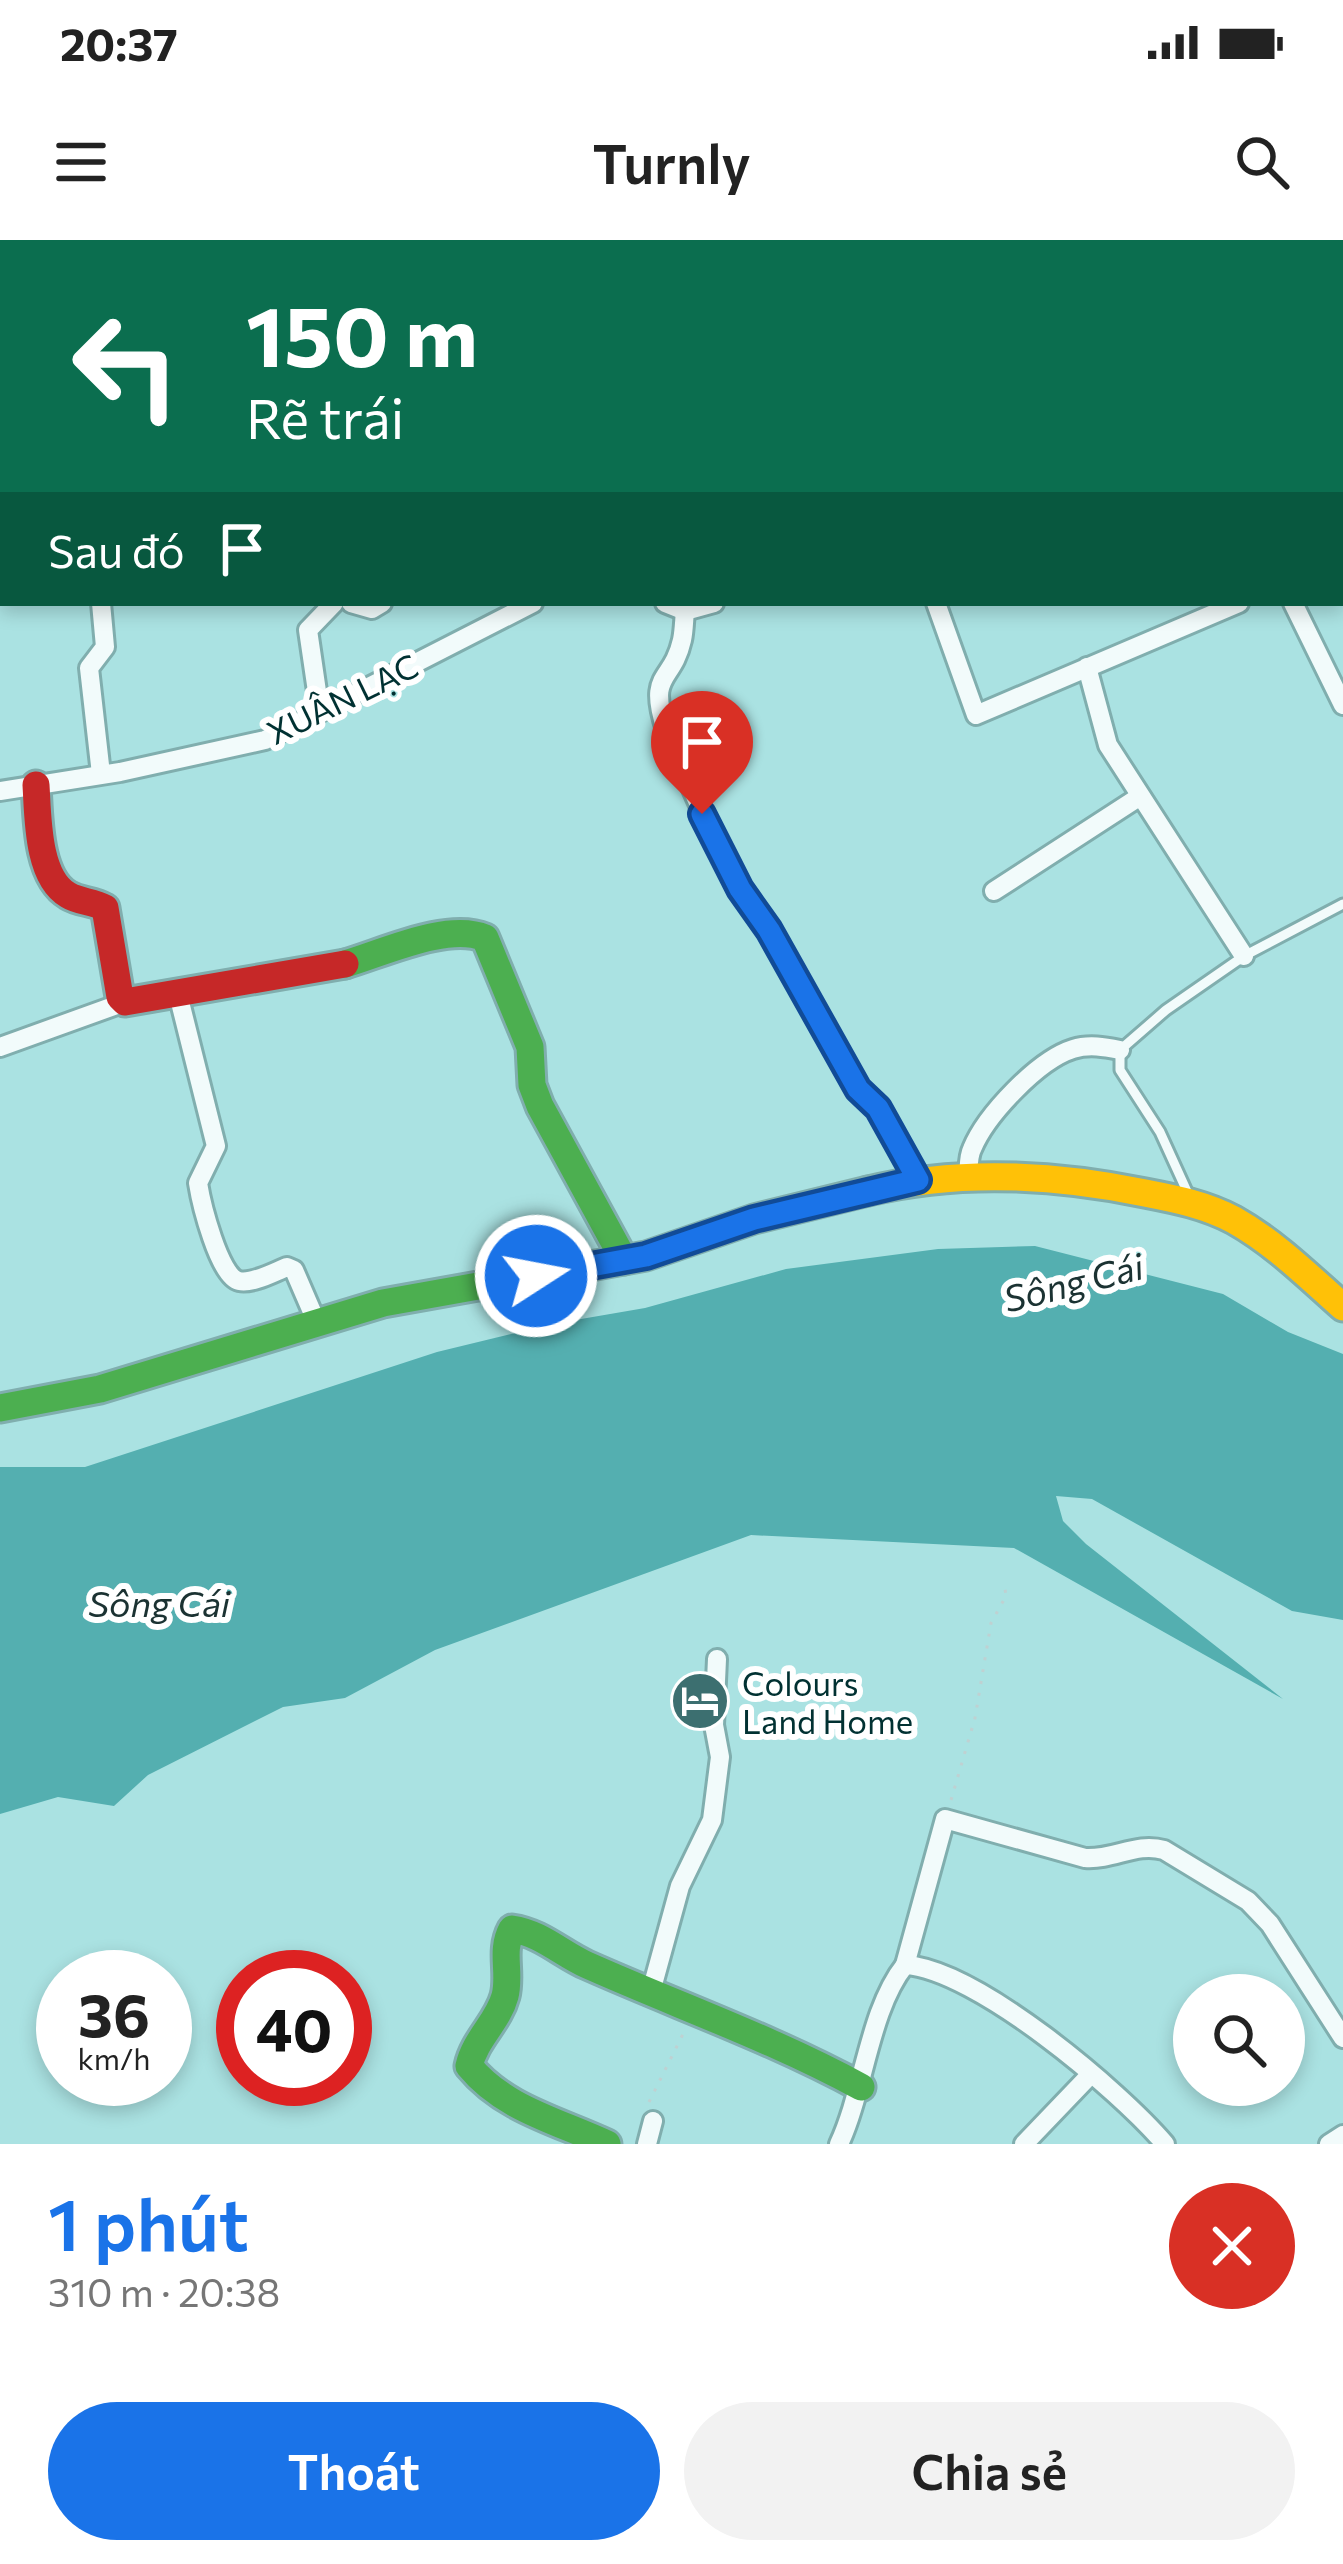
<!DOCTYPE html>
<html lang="vi">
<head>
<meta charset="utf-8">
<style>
	:root { --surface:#fff; --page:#f2f2f2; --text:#222; --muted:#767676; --accent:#1a73e8 }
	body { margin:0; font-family:Commissioner,sans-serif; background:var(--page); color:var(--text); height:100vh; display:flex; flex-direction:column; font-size:45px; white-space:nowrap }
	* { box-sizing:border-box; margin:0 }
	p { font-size:39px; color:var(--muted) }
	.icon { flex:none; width:66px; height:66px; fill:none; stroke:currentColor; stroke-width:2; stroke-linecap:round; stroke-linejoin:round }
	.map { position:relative; height:1904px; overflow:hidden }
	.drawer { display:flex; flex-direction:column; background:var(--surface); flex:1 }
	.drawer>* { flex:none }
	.banner { position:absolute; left:0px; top:0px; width:1344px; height:366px; box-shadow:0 6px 18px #0003; background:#0b6e4f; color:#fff; overflow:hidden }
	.fabs { position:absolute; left:1173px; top:1734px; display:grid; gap:24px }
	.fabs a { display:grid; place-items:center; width:132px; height:132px; border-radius:50%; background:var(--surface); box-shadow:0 6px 18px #0003; font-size:60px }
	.speed { position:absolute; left:36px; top:1710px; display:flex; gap:24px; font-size:60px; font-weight:700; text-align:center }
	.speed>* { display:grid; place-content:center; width:156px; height:156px; border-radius:50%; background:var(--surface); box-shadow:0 6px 18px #0003; line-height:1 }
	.speed small { font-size:30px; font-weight:400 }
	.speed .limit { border:18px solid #d22; background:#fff; color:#111 }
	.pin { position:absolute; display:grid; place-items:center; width:102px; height:102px; color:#fff; margin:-123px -51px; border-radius:50% 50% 50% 0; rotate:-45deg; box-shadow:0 0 12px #0007 }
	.pin .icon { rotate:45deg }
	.me { position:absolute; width:132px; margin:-66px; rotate:79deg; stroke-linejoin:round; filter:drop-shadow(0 0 9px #0008) }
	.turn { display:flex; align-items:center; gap:42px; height:252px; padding:0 48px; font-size:54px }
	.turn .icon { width:156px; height:156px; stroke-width:2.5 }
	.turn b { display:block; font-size:84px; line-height:102px }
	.then { display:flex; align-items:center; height:114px; padding:0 48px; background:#0003; gap:24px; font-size:45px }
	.round { display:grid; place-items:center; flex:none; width:126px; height:126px; border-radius:63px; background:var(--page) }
	.summary { display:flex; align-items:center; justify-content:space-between; height:204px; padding:0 48px }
	h1 { font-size:72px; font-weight:600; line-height:90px; color:var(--accent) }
	.cta { display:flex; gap:24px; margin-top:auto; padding:24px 48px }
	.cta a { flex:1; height:138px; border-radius:72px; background:var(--accent); color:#fff; font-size:48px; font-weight:600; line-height:138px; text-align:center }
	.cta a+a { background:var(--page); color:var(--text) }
	.status { display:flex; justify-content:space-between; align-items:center; height:84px; padding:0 60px; background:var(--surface); direction:ltr }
	.status svg { height:33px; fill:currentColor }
	header { display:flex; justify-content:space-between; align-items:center; height:156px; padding:0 48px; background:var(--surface); font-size:54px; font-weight:600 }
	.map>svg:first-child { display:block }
</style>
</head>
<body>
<div class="status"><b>20:37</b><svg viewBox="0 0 49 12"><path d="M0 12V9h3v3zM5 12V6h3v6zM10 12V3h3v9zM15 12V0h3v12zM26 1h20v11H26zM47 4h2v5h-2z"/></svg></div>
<header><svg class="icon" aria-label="menu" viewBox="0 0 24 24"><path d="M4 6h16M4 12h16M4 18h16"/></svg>Turnly<svg class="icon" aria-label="search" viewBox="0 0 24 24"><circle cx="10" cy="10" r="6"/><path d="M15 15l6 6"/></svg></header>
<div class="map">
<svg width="1343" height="1904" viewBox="0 0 1343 1904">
	<rect width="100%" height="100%" fill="#aae2e2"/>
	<polygon fill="#54afb0" points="1035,1006 1223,1054 1288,1092 1343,1114 1343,1380 1292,1371 1092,1259 1056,1256 1063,1281 1086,1304 1283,1459 1014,1308 751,1295 435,1410 345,1458 283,1467 148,1535 114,1566 58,1557 0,1574 0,1227 85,1227 437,1112 552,1084 645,1068 786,1029 938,1009"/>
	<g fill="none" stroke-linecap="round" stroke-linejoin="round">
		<defs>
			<polyline id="lane" points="1190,958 1160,892 1120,830 1120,810 1166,770 1244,716 1343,664"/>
			<g id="street">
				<polyline points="581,0 582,3"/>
				<polyline points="835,0 836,3"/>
				<polyline points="1020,0 1038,3"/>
				<polyline points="1280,0 1281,3"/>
				<polyline points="263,3 265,0"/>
				<polyline points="1341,27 1343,26"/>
				<polyline points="1341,233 1343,232"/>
				<polyline points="1341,312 1343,311"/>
				<polyline points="351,363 372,369 382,363"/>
				<polyline points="665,363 685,371 714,363"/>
				<polyline points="936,363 976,475 1239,363"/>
				<polyline points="1293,363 1343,465"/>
				<path d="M 685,371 C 684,380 684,391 682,400 C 672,444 647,431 666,490 L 722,617 L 769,690 L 858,849 L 878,868 L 918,939"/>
				<polyline points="1087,427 1108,505 1244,716"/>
				<polyline points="320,472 308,390 334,363"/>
				<polyline points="101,534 89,428 105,407 101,363"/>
				<polyline points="0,551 120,532 265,500 533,363"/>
				<polyline points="994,651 1139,557"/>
				<path d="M 178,754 L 216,906 L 198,943 C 201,962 219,1037 239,1041 C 253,1044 274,1032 287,1027 L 294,1030 L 316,1081"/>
				<polyline points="0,807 125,762"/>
				<path d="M 968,937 C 969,929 968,917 972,909 C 986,875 1038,820 1073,809 C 1089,804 1105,807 1120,810"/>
				<path d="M 905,1725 L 945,1579 L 1085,1618 C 1114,1620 1136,1602 1164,1610 L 1248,1661 L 1270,1684 L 1343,1798"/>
				<polyline points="652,1748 680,1646 712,1580 720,1517 714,1485 717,1419"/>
				<polyline points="647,1904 653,1881"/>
				<path d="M 839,1904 C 864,1851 869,1770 905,1725 C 976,1729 1119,1850 1165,1904"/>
				<polyline points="1024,1904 1091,1834"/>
				<polyline points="1329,1904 1343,1895"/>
			</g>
			<g id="fast">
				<path d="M 345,724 C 383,713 448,682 485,698 L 530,807 L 532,845 L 540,866 L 624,1020"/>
				<polyline points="0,1168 100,1149 383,1063 646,1016 754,979 868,951"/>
				<path d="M 607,1904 C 558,1881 504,1869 469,1826 C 475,1799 498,1782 505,1756 C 511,1733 500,1711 512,1689 C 541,1693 562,1714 587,1725 C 679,1766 773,1799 861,1847"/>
			</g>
			<path id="slow" d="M 868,951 C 960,929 1053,934 1145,953 C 1176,959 1206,965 1234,980 C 1275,1003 1308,1036 1343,1067"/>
			<path id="jam" d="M 36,545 C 38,576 37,637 68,655 C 79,662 93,661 105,668 L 120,757 L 125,762 L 345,724"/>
		</defs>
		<use href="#lane" stroke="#80aeae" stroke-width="15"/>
		<use href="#street" stroke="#80aeae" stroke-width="24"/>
		<use href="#fast" stroke="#80aeae" stroke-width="33"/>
		<use href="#slow" stroke="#80aeae" stroke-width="33"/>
		<use href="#jam" stroke="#80aeae" stroke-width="33"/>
		<g stroke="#bfd1d2" stroke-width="3" stroke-dasharray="3 9" stroke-linecap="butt">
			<polyline points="951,1560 975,1478 991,1383 1006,1356 1004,1341"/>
			<polyline points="649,1862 685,1790"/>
		</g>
		<use href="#lane" stroke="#f2fbfb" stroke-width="9"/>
		<use href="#street" stroke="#f2fbfb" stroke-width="18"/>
		<use href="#fast" stroke="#4caf50" stroke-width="27"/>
		<use href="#slow" stroke="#ffc107" stroke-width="27"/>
		<use href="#jam" stroke="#c62828" stroke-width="27"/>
	</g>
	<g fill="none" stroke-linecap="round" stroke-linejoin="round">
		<defs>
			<polyline id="route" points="536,1036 646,1016 754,979 918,940 878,868 858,849 769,690 740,649 702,574"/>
		</defs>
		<use href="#route" stroke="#114b97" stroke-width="30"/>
		<use href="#route" stroke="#1a73e8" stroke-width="21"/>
	</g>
	<defs>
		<symbol id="hotel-disc" viewBox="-11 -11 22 22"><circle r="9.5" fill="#3c6f70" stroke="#fff"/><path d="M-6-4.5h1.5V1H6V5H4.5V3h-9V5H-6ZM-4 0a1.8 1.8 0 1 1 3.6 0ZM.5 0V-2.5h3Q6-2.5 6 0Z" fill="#fff"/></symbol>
	</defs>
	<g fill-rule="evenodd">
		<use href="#hotel-disc" x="667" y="1428" width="66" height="66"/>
	</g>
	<g text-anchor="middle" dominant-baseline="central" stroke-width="12" stroke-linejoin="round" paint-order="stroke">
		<g font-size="33" fill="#013132" stroke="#fff">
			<text transform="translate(342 458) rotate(-26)">XUÂN LẠC</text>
		</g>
		<g font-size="33" fill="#013132" stroke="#fff" text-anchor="start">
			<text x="742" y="1442">Colours<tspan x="742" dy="38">Land Home</tspan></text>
		</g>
		<g font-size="36" font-style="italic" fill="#1b3232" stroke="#fff">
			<text transform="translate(1073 1041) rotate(-14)">Sông Cái</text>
			<text x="159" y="1362">Sông Cái</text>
		</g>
	</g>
</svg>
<div class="fabs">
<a><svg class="icon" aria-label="search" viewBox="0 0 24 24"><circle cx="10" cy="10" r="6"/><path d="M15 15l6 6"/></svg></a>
</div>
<div class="speed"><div>36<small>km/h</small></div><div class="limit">40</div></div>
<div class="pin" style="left:702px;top:574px;background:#d93025"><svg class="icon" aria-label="arrive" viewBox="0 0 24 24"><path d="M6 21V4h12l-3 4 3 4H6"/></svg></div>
<svg class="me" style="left:536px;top:1036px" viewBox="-20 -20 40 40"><circle r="17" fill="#1a73e8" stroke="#fff" stroke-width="3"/><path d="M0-11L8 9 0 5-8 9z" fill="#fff"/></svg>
<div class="banner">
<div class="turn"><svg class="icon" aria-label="left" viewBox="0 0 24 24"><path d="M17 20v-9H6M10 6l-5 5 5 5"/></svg><div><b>150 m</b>Rẽ trái</div></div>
<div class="then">Sau đó<svg class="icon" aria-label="arrive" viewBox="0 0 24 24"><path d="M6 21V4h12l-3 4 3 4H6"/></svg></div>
</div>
</div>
<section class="drawer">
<div class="summary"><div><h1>1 phút</h1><p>310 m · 20:38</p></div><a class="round" style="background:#d93025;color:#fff"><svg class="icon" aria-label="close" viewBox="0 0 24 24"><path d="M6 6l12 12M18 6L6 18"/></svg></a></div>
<div class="cta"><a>Thoát</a><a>Chia sẻ</a></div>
</section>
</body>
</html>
